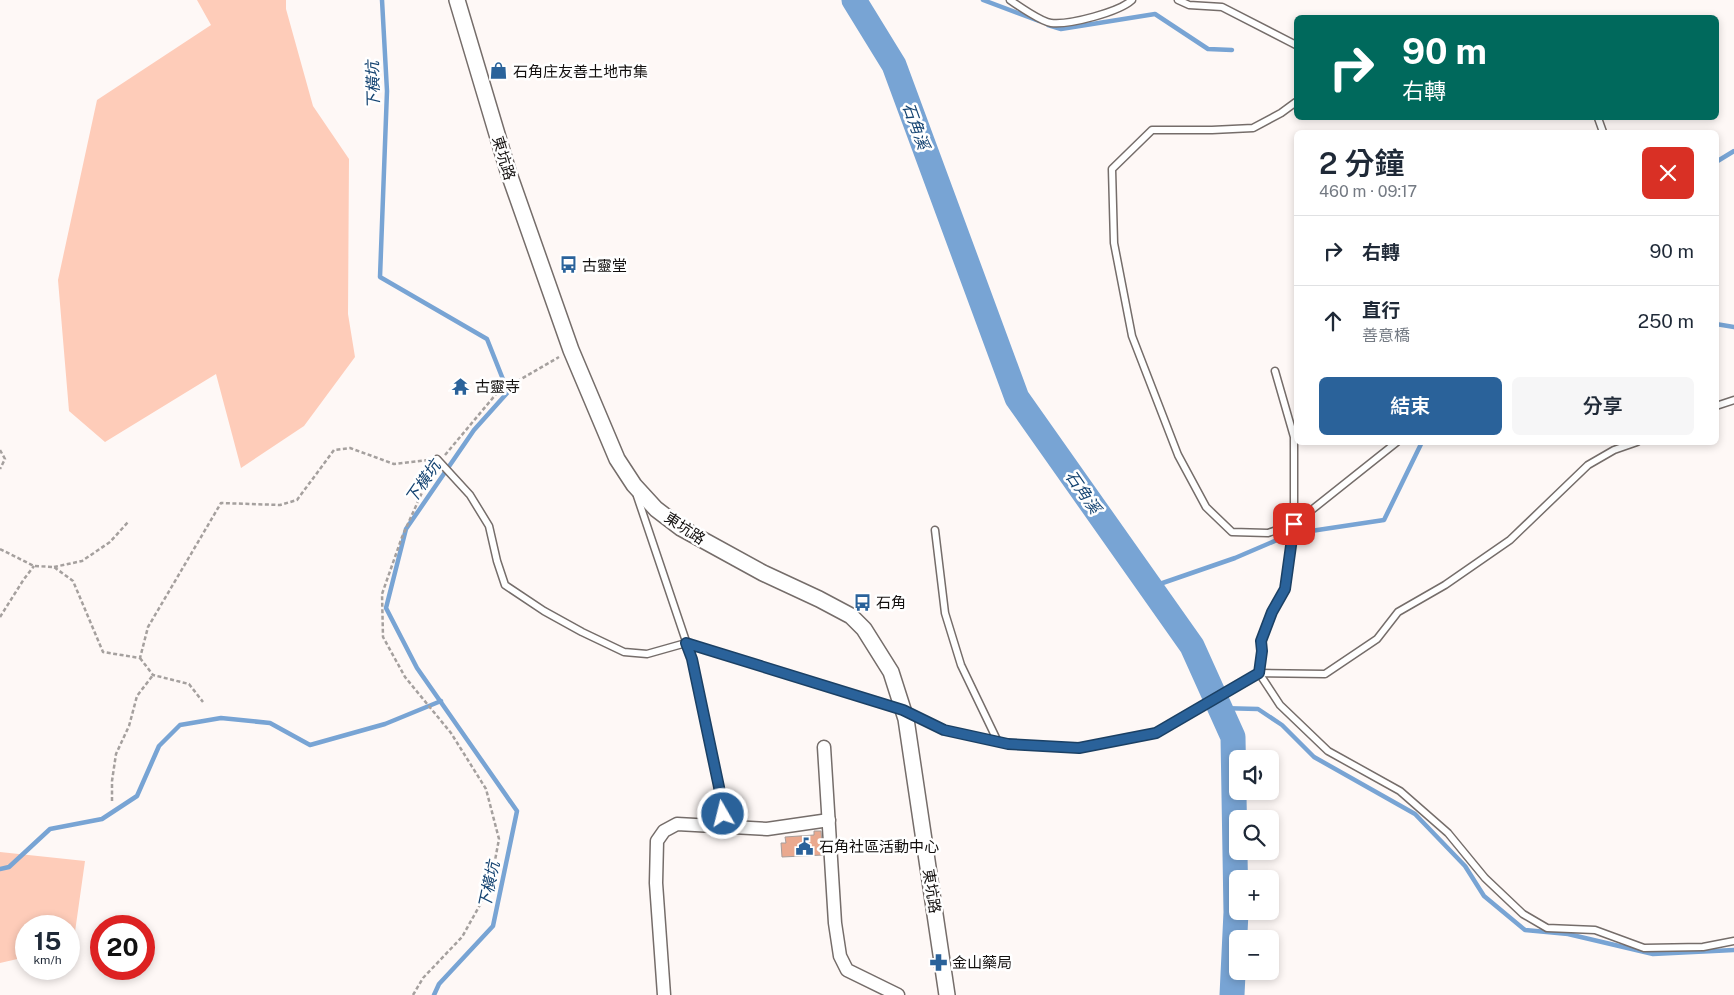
<!DOCTYPE html>
<html lang="zh-TW">
<head>
<meta charset="utf-8">
<style>
	:root { --surface:#fff; --page:#f6f6f7; --text:#1f2937; --muted:#747a83; --line:#e0e1e3; --accent:#2a629a }
	body { margin:0; font-family:"Public Sans","Noto Sans TC",sans-serif; background:var(--page); color:var(--text); height:100vh; display:flex; flex-direction:column; font-size:19px; white-space:nowrap }
	* { box-sizing:border-box; margin:0 }
	p { font-size:16px; color:var(--muted) }
	.icon { flex:none; width:28px; height:28px; fill:none; stroke:currentColor; stroke-width:2; stroke-linecap:round; stroke-linejoin:round }
	.map { position:relative; flex:1; overflow:hidden }
	.panel { position:absolute; left:1294px; top:130px; width:425px; height:315px; display:flex; flex-direction:column; background:var(--surface); border-radius:8px; box-shadow:0 2px 8px #0003 }
	.panel>* { flex:none }
	.guide { position:absolute; left:1294px; top:15px; width:425px; height:105px; border-radius:8px; box-shadow:0 2px 8px #0003; background:#00695c; color:#fff; overflow:hidden }
	.tools { position:absolute; left:1229px; top:750px; display:grid; gap:10px }
	.tools a { display:grid; place-items:center; width:50px; height:50px; border-radius:8px; background:var(--surface); box-shadow:0 2px 8px #0003; font-size:25px }
	.speed { position:absolute; left:15px; top:915px; display:flex; gap:10px; font-size:25px; font-weight:700; text-align:center }
	.speed>* { display:grid; place-content:center; width:65px; height:65px; border-radius:50%; background:var(--surface); box-shadow:0 2px 8px #0003; line-height:1 }
	.speed small { font-size:12px; font-weight:400 }
	.speed .limit { border:8px solid #d22; background:#fff; color:#111 }
	.pin { position:absolute; display:grid; place-items:center; width:42px; height:42px; color:#fff; margin:-21px; border-radius:10px; box-shadow:0 2px 8px #0006 }
	.me { position:absolute; width:55px; margin:-28px; rotate:352deg; stroke-linejoin:round; filter:drop-shadow(0 0 4px #0008) }
	.turn { display:flex; align-items:center; gap:18px; height:105px; padding:0 25px; font-size:22px }
	.turn .icon { width:65px; height:65px; stroke-width:2.5 }
	.turn b { display:block; font-size:35px; line-height:42px }
	.round { display:grid; place-items:center; flex:none; width:52px; height:52px; border-radius:8px; background:var(--page) }
	.overview { display:flex; align-items:center; justify-content:space-between; height:85px; padding:0 25px }
	h1 { font-size:30px; font-weight:600; line-height:38px }
	.action { display:flex; gap:10px; margin-top:auto; padding:10px 25px }
	.action a { flex:1; height:58px; border-radius:8px; background:var(--accent); color:#fff; font-size:20px; font-weight:600; line-height:58px; text-align:center }
	.action a+a { background:var(--page); color:var(--text) }
	ul { padding:0; list-style:none }
	li { display:flex; align-items:center; gap:15px; height:70px; padding:0 25px; border-top:1px solid var(--line) }
	li div { flex:1 }
	li b { display:block; font-size:19px }
	li em { font-style:normal }
	.map>svg:first-child { display:block }
</style>
</head>
<body>
<div class="map">
<svg width="1734" height="995" viewBox="0 0 1734 995">
	<rect width="100%" height="100%" fill="#fef8f6"/>
	<g fill="#feccb9">
		<polygon points="197,0 286,0 286,9 313,106 349,159 348,314 355,357 304,426 241,468 216,374 105,442 69,411 58,280 97,100 211,25"/>
		<polygon points="0,852 85,861 73,946 69,947 69,926 26,926 26,957 0,963"/>
	</g>
	<g fill="none" stroke-linecap="round" stroke-linejoin="round">
		<g stroke="#78a4d4" stroke-width="4.5">
			<polyline points="382,0 387,91 380,277 487,339 508,392 474,430 406,529 386,608 417,668 517,811 493,926 439,984 434,995"/>
			<polyline points="983,0 1039,21"/>
			<polyline points="1048,25 1061,29 1155,14 1208,49 1232,50"/>
			<polyline points="1716,162 1734,151"/>
			<polyline points="1716,324 1734,327"/>
			<polyline points="1151,587 1235,558 1291,534 1384,520 1422,442"/>
			<polyline points="1219,708 1258,709 1282,725 1314,757 1415,814 1465,866 1484,896 1525,930 1568,934 1653,954 1734,950"/>
			<polyline points="0,869 9,867 50,829 102,819 137,796 159,746 180,725 221,718 270,723 310,745 385,724 441,701"/>
		</g>
		<polyline stroke="#78a4d4" stroke-width="25" points="854,0 894,65 1017,398 1192,646 1233,737 1236,912 1232,995"/>
	</g>
	<polygon fill="#eaa98f" stroke="#a69d9a" points="814,831 821,831 823,855 782,857 781,843 786,843 785,837 814,835"/>
	<g fill="none" stroke-linecap="round" stroke-linejoin="round">
		<defs>
			<g id="service">
				<path d="M 1010,0 C 1017,5 1042,22 1051,23 C 1070,25 1119,12 1132,0"/>
				<polyline points="1178,0 1189,5 1222,7 1296,45"/>
				<polyline points="1296,102 1281,113 1253,128 1212,130 1152,130 1112,169 1114,243 1132,336 1178,455 1206,507 1232,532 1268,533 1294,524 1397,442"/>
				<polyline points="1598,118 1603,132"/>
				<polyline points="1275,371 1294,437 1294,524 1285,589 1272,612 1261,641 1262,651 1259,673 1280,705 1328,751 1400,791 1448,833 1485,878 1523,914 1547,928 1595,930 1644,948 1703,947 1734,941"/>
				<polyline points="1716,406 1734,400"/>
				<polyline points="437,459 470,495 489,526 497,561 505,585 544,611 582,632 624,652 647,654 686,643 903,710 944,730 1008,744 1079,748 1156,733 1259,673 1325,674 1377,639 1398,612 1445,585 1510,540 1588,465 1614,450 1637,442"/>
				<polyline points="637,496 692,659 719,787 725,827"/>
				<polyline points="935,530 945,613 961,665 998,742"/>
			</g>
			<g id="minor">
				<polyline points="824,747 835,923 840,956 847,970 898,995"/>
				<polyline points="664,995 656,883 657,841 664,831 677,824 767,829 829,820"/>
			</g>
			<polyline id="tertiary" points="457,0 508,171 571,350 617,459 634,485 656,509 681,528 763,573 819,599 851,616 864,629 891,672 906,719 947,995"/>
		</defs>
		<use href="#service" stroke="#756d6a" stroke-width="9"/>
		<use href="#minor" stroke="#756d6a" stroke-width="15"/>
		<use href="#tertiary" stroke="#756d6a" stroke-width="18"/>
		<g stroke="#a5a09e" stroke-width="2.5" stroke-dasharray="4 2.5" stroke-linecap="butt">
			<polyline points="0,450 5,459 0,469"/>
			<polyline points="445,455 497,393 559,357"/>
			<polyline points="0,549 34,566 54,567 73,581 103,652 140,658 148,627 221,503 280,505 297,500 334,450 350,448 394,464 428,460"/>
			<polyline points="54,567 82,561 110,542 129,521"/>
			<polyline points="0,617 24,579 34,566"/>
			<polyline points="140,658 153,675 189,684 203,702"/>
			<polyline points="112,801 112,781 116,754 129,726 137,696 153,675"/>
			<polyline points="413,995 423,978 462,937 490,887 499,839 486,789 451,733 405,677 383,637 382,594 402,537 433,468"/>
		</g>
		<use href="#service" stroke="#fff" stroke-width="6"/>
		<use href="#minor" stroke="#fff" stroke-width="12"/>
		<use href="#tertiary" stroke="#fff" stroke-width="15"/>
	</g>
	<g fill="none" stroke-linecap="round" stroke-linejoin="round">
		<defs>
			<polyline id="route" points="723,814 719,787 692,659 686,643 903,710 944,730 1008,744 1079,748 1156,733 1259,673 1262,651 1261,641 1272,612 1285,589 1294,524"/>
		</defs>
		<use href="#route" stroke="#1b4064" stroke-width="12"/>
		<use href="#route" stroke="#2a629a" stroke-width="9"/>
	</g>
	<defs>
		<symbol id="shop-bare" viewBox="-9 -9 18 18"><path d="M-5-2.5h2.3a2.7 3.5 0 0 1 5.4 0H5L5.5 6h-11ZM-1.5-2.5h3a1.5 2.3 0 0 0-3 0Z" fill="#2a629a" stroke="#fff" stroke-width="2.5" paint-order="stroke"/></symbol>
		<symbol id="bus-bare" viewBox="-9 -9 18 18"><path d="M-5-6H5V4H4V6H2V4H-2V6H-4V4H-5ZM-3.5-4V0h7V-4ZM-3.5 1.2v1.5H-2V1.2ZM2 1.2v1.5H3.5V1.2Z" fill="#2a629a" stroke="#fff" stroke-width="2.5" paint-order="stroke"/></symbol>
		<symbol id="temple-bare" viewBox="-9 -9 18 18"><path d="M0-6L5-2H3V0L6.5 2.5H4V6H1.5V3h-3V6H-4V2.5H-6.5L-3 0V-2H-5Z" fill="#2a629a" stroke="#fff" stroke-width="2.5" paint-order="stroke"/></symbol>
		<symbol id="civic-bare" viewBox="-9 -9 18 18"><path d="M-.6-6.5H3V-4.5H.6V-3L4-1V1h2V6H-6V1h2V-1L-.6-3ZM-1.2 2.5V6h2.4V2.5Z" fill="#2a629a" stroke="#fff" stroke-width="2.5" paint-order="stroke"/></symbol>
		<symbol id="pharmacy-bare" viewBox="-9 -9 18 18"><path d="M-2-6h4v4h4v4h-4v4h-4v-4h-4v-4h4Z" fill="#2a629a" stroke="#fff" stroke-width="2.5" paint-order="stroke"/></symbol>
	</defs>
	<g fill-rule="evenodd">
		<use href="#shop-bare" x="486" y="58" width="25" height="25"/>
		<use href="#bus-bare" x="556" y="252" width="25" height="25"/>
		<use href="#temple-bare" x="448" y="374" width="25" height="25"/>
		<use href="#bus-bare" x="850" y="590" width="25" height="25"/>
		<use href="#civic-bare" x="792" y="834" width="25" height="25"/>
		<use href="#pharmacy-bare" x="926" y="950" width="25" height="25"/>
	</g>
	<g text-anchor="middle" dominant-baseline="central" stroke-width="5" stroke-linejoin="round" paint-order="stroke">
		<g font-size="15" fill="#120f0e" stroke="#fff" text-anchor="start">
			<text x="513" y="71">石角庄友善土地市集</text>
			<text x="582" y="265">古靈堂</text>
			<text x="475" y="386">古靈寺</text>
			<text x="876" y="602">石角</text>
			<text x="819" y="846">石角社區活動中心</text>
			<text x="952" y="962">金山藥局</text>
		</g>
		<g font-size="15" fill="#120f0e" stroke="#fff">
			<text transform="translate(504 158) rotate(73)">東坑路</text>
			<text transform="translate(685 528) rotate(33)">東坑路</text>
			<text transform="translate(932 891) rotate(81)">東坑路</text>
		</g>
		<g font-size="16" font-style="italic" fill="#144371" stroke="#fff">
			<text transform="translate(373 85) rotate(-91)">下橫坑</text>
			<text transform="translate(916 126) rotate(70)">石角溪</text>
			<text transform="translate(423 482) rotate(-55)">下橫坑</text>
			<text transform="translate(1083 492) rotate(55)">石角溪</text>
			<text transform="translate(489 885) rotate(-78)">下橫坑</text>
		</g>
	</g>
</svg>
<div class="tools">
<a><svg class="icon" aria-label="sound" viewBox="0 0 24 24"><path d="M4 9h4l5-4v14l-5-4H4zM17 9q2 3 0 6"/></svg></a>
<a><svg class="icon" aria-label="search" viewBox="0 0 24 24"><circle cx="10" cy="10" r="6"/><path d="M15 15l6 6"/></svg></a>
<a>+</a>
<a>−</a>
</div>
<div class="speed"><div>15<small>km/h</small></div><div class="limit">20</div></div>
<div class="pin" style="left:1294px;top:524px;background:#d93025"><svg class="icon" aria-label="arrive" viewBox="0 0 24 24"><path d="M6 21V4h12l-3 4 3 4H6"/></svg></div>
<svg class="me" style="left:723px;top:814px" viewBox="-20 -20 40 40"><circle r="17" fill="#2a629a" stroke="#fff" stroke-width="3"/><path d="M0-11L8 9 0 5-8 9z" fill="#fff"/></svg>
<div class="guide">
<div class="turn"><svg class="icon" aria-label="right" viewBox="0 0 24 24"><path d="M7 20v-9h11M14 6l5 5-5 5"/></svg><div><b>90 m</b>右轉</div></div>
</div>
<section class="panel">
<div class="overview"><div><h1>2 分鐘</h1><p>460 m · 09:17</p></div><a class="round" style="background:#d93025;color:#fff"><svg class="icon" aria-label="close" viewBox="0 0 24 24"><path d="M6 6l12 12M18 6L6 18"/></svg></a></div>
<ul>
<li><svg class="icon" aria-label="right" viewBox="0 0 24 24"><path d="M7 20v-9h11M14 6l5 5-5 5"/></svg><div><b>右轉</b></div><em>90 m</em></li>
<li><svg class="icon" aria-label="ahead" viewBox="0 0 24 24"><path d="M12 20V5M6 11l6-6 6 6"/></svg><div><b>直行</b><p>善意橋</p></div><em>250 m</em></li>
</ul>
<div class="action"><a>結束</a><a>分享</a></div>
</section>
</div>
</body>
</html>
